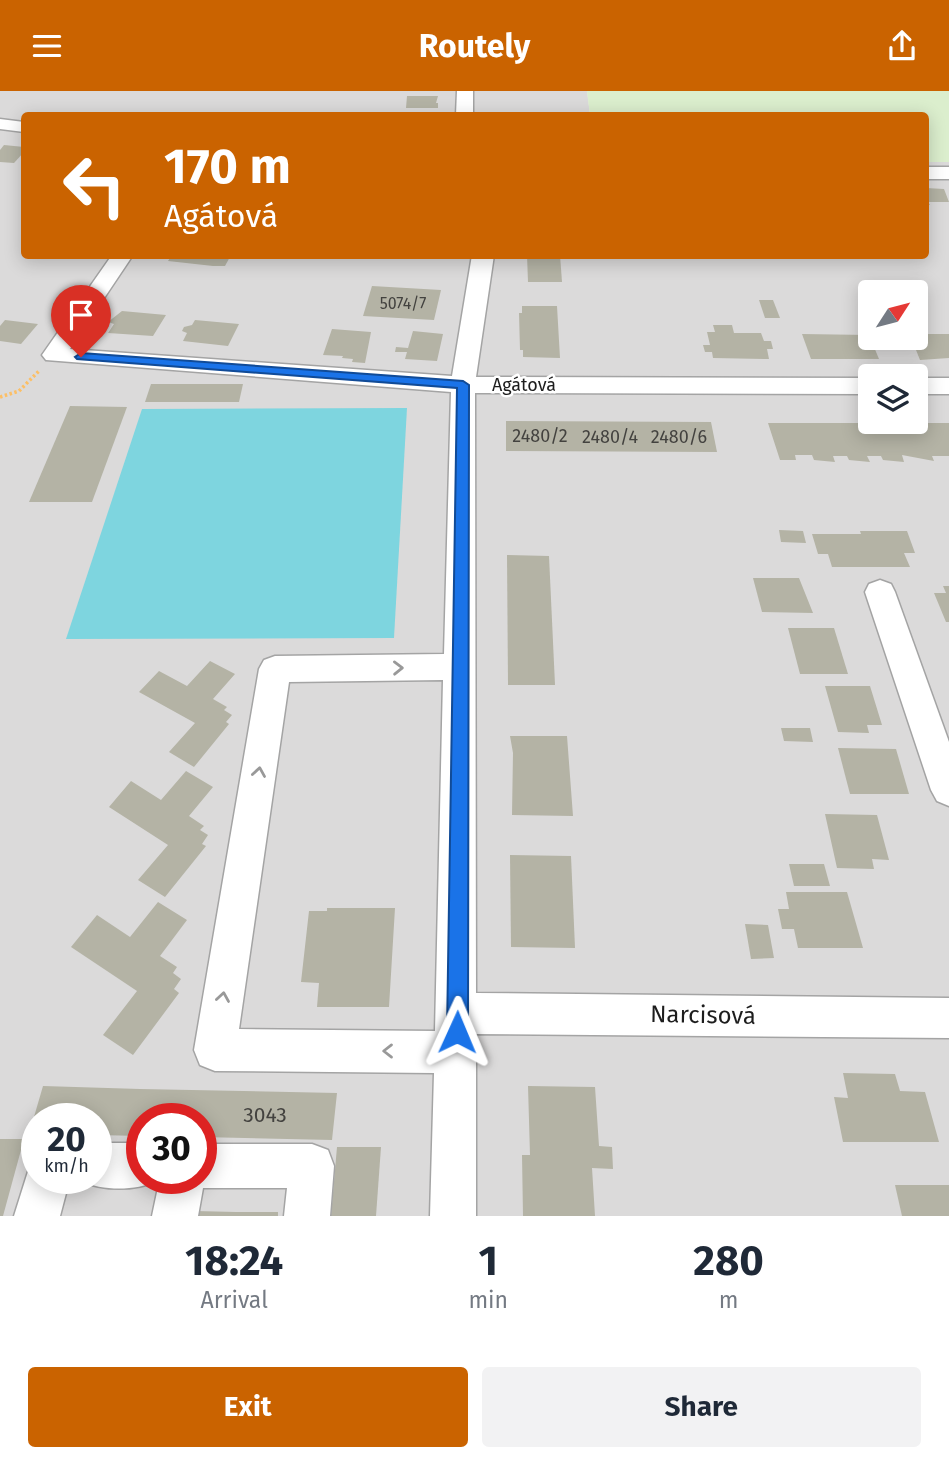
<!DOCTYPE html>
<html lang="en">
<head>
<meta charset="utf-8">
<style>
	:root { --surface:#fff; --page:#f2f2f3; --text:#1f2937; --muted:#747a83; --accent:#ca6300 }
	body { margin:0; font-family:"Fira Sans",sans-serif; background:var(--page); color:var(--text); height:100vh; display:flex; flex-direction:column; font-size:26px; white-space:nowrap }
	* { box-sizing:border-box; margin:0 }
	p { font-size:23px; color:var(--muted) }
	.icon { flex:none; width:38px; height:38px; fill:none; stroke:currentColor; stroke-width:2; stroke-linecap:round; stroke-linejoin:round }
	.map { position:relative; height:1125px; overflow:hidden }
	.details { display:flex; flex-direction:column; background:var(--surface); flex:1 }
	.details>* { flex:none }
	.guide { position:absolute; left:21px; top:21px; width:908px; height:147px; border-radius:7px; box-shadow:0 4px 18px #0003; background:#ca6300; color:#fff; overflow:hidden }
	.needle { width:46px; rotate:54deg }
	.fabs { position:absolute; left:858px; top:189px; display:grid; gap:14px }
	.fabs a { display:grid; place-items:center; width:70px; height:70px; border-radius:7px; background:var(--surface); box-shadow:0 4px 18px #0003; font-size:35px }
	.speed { position:absolute; left:21px; top:1012px; display:flex; gap:14px; font-size:35px; font-weight:700; text-align:center }
	.speed>* { display:grid; place-content:center; width:91px; height:91px; border-radius:50%; background:var(--surface); box-shadow:0 4px 18px #0003; line-height:1 }
	.speed small { font-size:18px; font-weight:400 }
	.speed .limit { border:10px solid #d22; background:#fff; color:#111 }
	.pin { position:absolute; display:grid; place-items:center; width:60px; height:60px; color:#fff; margin:-72px -30px; border-radius:50% 50% 50% 0; rotate:-45deg; box-shadow:0 0 7px #0007 }
	.pin .icon { rotate:45deg }
	.me { position:absolute; width:77px; margin:-38px; rotate:1deg; stroke-linejoin:round; filter:drop-shadow(0 0 5px #0008) }
	.turn { display:flex; align-items:center; gap:24px; height:147px; padding:0 28px; font-size:32px }
	.turn .icon { width:91px; height:91px; stroke-width:2.5 }
	.turn b { display:block; font-size:49px; line-height:60px }
	.eta { display:flex; justify-content:space-evenly; align-items:center; height:119px; text-align:center }
	.eta b { font-size:42px; font-weight:700; line-height:49px }
	.action { display:flex; gap:14px; margin-top:auto; padding:14px 28px }
	.action a { flex:1; height:80px; border-radius:7px; background:var(--accent); color:#fff; font-size:28px; font-weight:700; line-height:80px; text-align:center }
	.action a+a { background:var(--page); color:var(--text) }
	header { display:flex; justify-content:space-between; align-items:center; height:91px; padding:0 28px; background:var(--accent); color:#fff; font-size:32px; font-weight:700 }
	.map>svg:first-child { display:block }
</style>
</head>
<body>
<header><svg class="icon" aria-label="menu" viewBox="0 0 24 24"><path d="M4 6h16M4 12h16M4 18h16"/></svg>Routely<svg class="icon" aria-label="share" viewBox="0 0 24 24"><path d="M12 15V3M7 8l5-5 5 5M5 13v7h14v-7"/></svg></header>
<div class="map">
<svg width="949" height="1125" viewBox="0 0 949 1125">
	<rect width="100%" height="100%" fill="#eceee2"/>
	<path fill="#dbdada" fill-rule="evenodd" d="M 0,0 L 587,0 L 590,24 L 24,24 L 24,164 L 926,164 L 926,71 L 949,71 L 949,1125 L 0,1125 ZM 870,201 L 915,201 L 915,247 L 870,247 ZM 870,285 L 915,285 L 915,331 L 870,331 ZM 37,1027 L 96,1027 L 96,1087 L 37,1087 ZM 142,1027 L 201,1027 L 201,1087 L 142,1087 Z"/>
	<polygon fill="#dbeecd" points="587,0 949,0 949,71 926,71 926,24 590,24"/>
	<polygon fill="#7ed5df" points="407,317 394,547 66,548 142,318"/>
	<g fill="#b4b3a5">
		<polygon points="407,5 438,5 436,12 438,12 438,17 406,17"/>
		<polygon points="389,21 438,21 437,24 388,24"/>
		<polygon points="4,54 24,56 24,61 14,72 0,71 0,59"/>
		<polygon points="926,97 944,98 949,111 928,111 930,114 926,114"/>
		<polygon points="172,164 231,164 225,175 213,175 168,170"/>
		<polygon points="527,164 560,164 562,191 528,191"/>
		<polygon points="372,195 441,199 434,229 363,225"/>
		<polygon points="759,209 773,209 780,227 765,227"/>
		<polygon points="522,215 557,215 560,267 523,266 523,259 520,259 519,222 522,222"/>
		<polygon points="122,220 166,224 153,245 108,242 114,233 108,231"/>
		<polygon points="5,229 38,233 21,253 0,250 0,235"/>
		<polygon points="195,229 239,233 228,255 183,250 187,242 182,240 184,236 192,234"/>
		<polygon points="713,234 732,234 734,242 761,242 764,250 771,250 773,258 767,258 769,268 713,267 712,261 705,261 703,254 710,254 707,241 715,241"/>
		<polygon points="332,238 371,241 365,272 352,271 353,268 342,267 343,265 323,264"/>
		<polygon points="413,240 443,243 437,270 405,268 407,261 395,261 396,256 408,257"/>
		<polygon points="802,243 869,244 879,268 811,268"/>
		<polygon points="915,243 949,243 949,267 920,269 916,259 908,259 903,247 915,247"/>
		<polygon points="151,293 243,293 239,311 145,311"/>
		<polygon points="70,315 127,316 92,411 29,411"/>
		<polygon points="506,330 711,331 717,361 506,360"/>
		<polygon points="768,332 949,332 949,365 932,365 934,370 902,364 904,371 883,369 881,365 867,365 870,371 849,369 847,365 833,365 835,371 814,369 812,364 795,364 796,369 780,369"/>
		<polygon points="779,439 803,440 806,452 781,451"/>
		<polygon points="860,440 907,440 915,462 904,462 910,476 832,476 828,463 818,463 812,443 861,443"/>
		<polygon points="507,464 549,465 555,594 508,594"/>
		<polygon points="753,487 799,487 813,522 762,521"/>
		<polygon points="943,495 949,495 949,531 946,531 934,502 946,502"/>
		<polygon points="788,537 834,537 848,583 800,583"/>
		<polygon points="210,570 235,583 213,608 227,616 224,619 232,624 226,631 229,633 194,676 169,661 195,632 139,601 159,580 187,595"/>
		<polygon points="825,595 870,595 882,634 867,634 869,642 838,641"/>
		<polygon points="781,637 810,637 813,651 784,650"/>
		<polygon points="510,645 567,645 573,725 512,724 513,662"/>
		<polygon points="838,657 896,658 909,703 850,703"/>
		<polygon points="186,680 213,696 189,725 204,735 200,739 208,744 202,753 206,755 165,806 138,789 168,754 109,716 131,690 161,709"/>
		<polygon points="825,723 877,724 889,769 872,768 874,778 837,777"/>
		<polygon points="510,764 571,765 575,857 511,856"/>
		<polygon points="789,773 824,773 830,795 794,795"/>
		<polygon points="786,801 847,801 863,857 798,857 794,838 782,838 778,818 789,818"/>
		<polygon points="158,811 187,829 160,865 177,876 173,882 181,888 174,898 179,902 133,964 103,944 137,900 71,856 97,824 130,846"/>
		<polygon points="327,817 395,817 389,916 317,916 319,892 301,891 309,820 327,820"/>
		<polygon points="745,833 768,834 774,867 751,868"/>
		<polygon points="843,982 895,983 900,1000 925,1001 939,1051 843,1051 834,1006 848,1007"/>
		<polygon points="43,995 140,998 337,1002 332,1049 201,1046 201,1027 142,1027 142,1045 96,1044 96,1027 37,1027 37,1043 29,1043"/>
		<polygon points="528,995 595,996 599,1055 612,1056 613,1078 592,1077 595,1125 523,1125 522,1064 530,1064"/>
		<polygon points="0,1048 24,1048 3,1125 0,1125"/>
		<polygon points="337,1056 381,1056 376,1125 331,1125"/>
		<polygon points="895,1094 949,1094 949,1125 902,1125"/>
		<polygon points="195,1120 236,1121 278,1121 278,1125 194,1125"/>
	</g>
	<g fill="none" stroke-linecap="round" stroke-linejoin="round">
		<defs>
			<g id="minor">
				<polygon points="457,0 473,0 473,24 456,24"/>
				<polygon points="0,28 24,31 24,41 0,38"/>
				<rect x="926" y="76" width="23" height="12"/>
				<path d="M 112,164 L 133,164 L 70,258 L 452,285 L 472,164 L 494,164 L 476,286 L 870,287 L 870,303 L 475,302 L 476,902 L 949,907 L 949,947 L 476,943 L 476,1125 L 430,1125 L 434,982 L 215,980 L 200,974 L 194,959 L 259,578 L 264,569 L 275,565 L 444,563 L 451,301 L 46,269 L 42,264 ZM 443,589 L 435,940 L 239,938 L 289,591 Z"/>
				<rect x="915" y="287" width="34" height="16"/>
				<polygon points="880,489 891,493 895,501 949,651 949,715 937,710 931,699 865,501 869,493"/>
				<path d="M 96,1052 L 142,1052 L 142,1087 L 159,1087 L 158,1090 C 134,1100 104,1100 80,1090 L 79,1087 L 96,1087 Z"/>
				<polygon points="201,1053 312,1053 328,1059 334,1075 330,1125 284,1125 287,1097 203,1097 198,1125 152,1125 160,1087 201,1087"/>
				<polygon points="37,1069 37,1087 70,1087 60,1125 14,1125 31,1071"/>
			</g>
		</defs>
		<use href="#minor" stroke="#a4a4a4" stroke-width="3"/>
		<polyline stroke="#fcbf66" stroke-width="3.5" stroke-dasharray="2.5 2.5" stroke-linecap="butt" points="0,306 19,300 39,280"/>
		<use href="#minor" fill="#fff" fill-rule="evenodd"/>
	</g>
	<defs><path id="oneway-chevron" d="M-2-3.5L2.5 0L-2 3.5" fill="none" stroke-width="1.6" stroke-linecap="round" stroke-linejoin="round" transform="scale(1.75)"/></defs>
	<g stroke="#999">
		<use href="#oneway-chevron" transform="translate(398 577) rotate(-1)"/>
		<use href="#oneway-chevron" transform="translate(259 681) rotate(-81)"/>
		<use href="#oneway-chevron" transform="translate(223 906) rotate(-81)"/>
		<use href="#oneway-chevron" transform="translate(388 960) rotate(-180)"/>
	</g>
	<polygon fill="#1a73e8" stroke="#114b97" stroke-width="2" points="81,262 463,290 469,294 468,941 464,949 457,952 450,949 447,941 457,297 77,268 75,266"/>
	<g text-anchor="middle" dominant-baseline="central" stroke-width="5" stroke-linejoin="round" paint-order="stroke">
		<g font-size="16" fill="#43423f">
			<text x="403" y="212">5074/7</text>
		</g>
		<g font-size="18" fill="#1d1d1d" stroke="#fff">
			<text x="524" y="294">Agátová</text>
		</g>
		<g font-size="18" fill="#43423f">
			<text x="540" y="345">2480/2</text>
			<text x="610" y="346">2480/4</text>
			<text x="679" y="346">2480/6</text>
		</g>
		<g font-size="21" fill="#43423f">
			<text x="265" y="1024">3043</text>
		</g>
		<g font-size="24" fill="#1d1d1d" stroke="#fff">
			<text transform="translate(703 924) rotate(1)">Narcisová</text>
		</g>
	</g>
</svg>
<div class="fabs">
<a><svg class="needle" viewBox="-14 -14 28 28"><path d="M0-13l5 13h-10z" fill="#e53935"/><path d="M0 13l5-13h-10z" fill="#747a83"/></svg></a>
<a><svg class="icon" aria-label="layers" viewBox="0 0 24 24"><path d="M12 4l9 5-9 5-9-5zM3 14l9 5 9-5"/></svg></a>
</div>
<div class="speed"><div>20<small>km/h</small></div><div class="limit">30</div></div>
<div class="pin" style="left:81px;top:266px;background:#d93025"><svg class="icon" aria-label="arrive" viewBox="0 0 24 24"><path d="M6 21V4h12l-3 4 3 4H6"/></svg></div>
<svg class="me" style="left:457px;top:941px" viewBox="-20 -20 40 40"><path d="M0-17L14 15 0 8-14 15z" fill="#1a73e8" stroke="#fff" stroke-width="4"/></svg>
<div class="guide">
<div class="turn"><svg class="icon" aria-label="left" viewBox="0 0 24 24"><path d="M17 20v-9H6M10 6l-5 5 5 5"/></svg><div><b>170 m</b>Agátová</div></div>
</div>
</div>
<section class="details">
<div class="eta">
<div><b>18:24</b><p>Arrival</p></div>
<div><b>1</b><p>min</p></div>
<div><b>280</b><p>m</p></div>
</div>
<div class="action"><a>Exit</a><a>Share</a></div>
</section>
</body>
</html>
